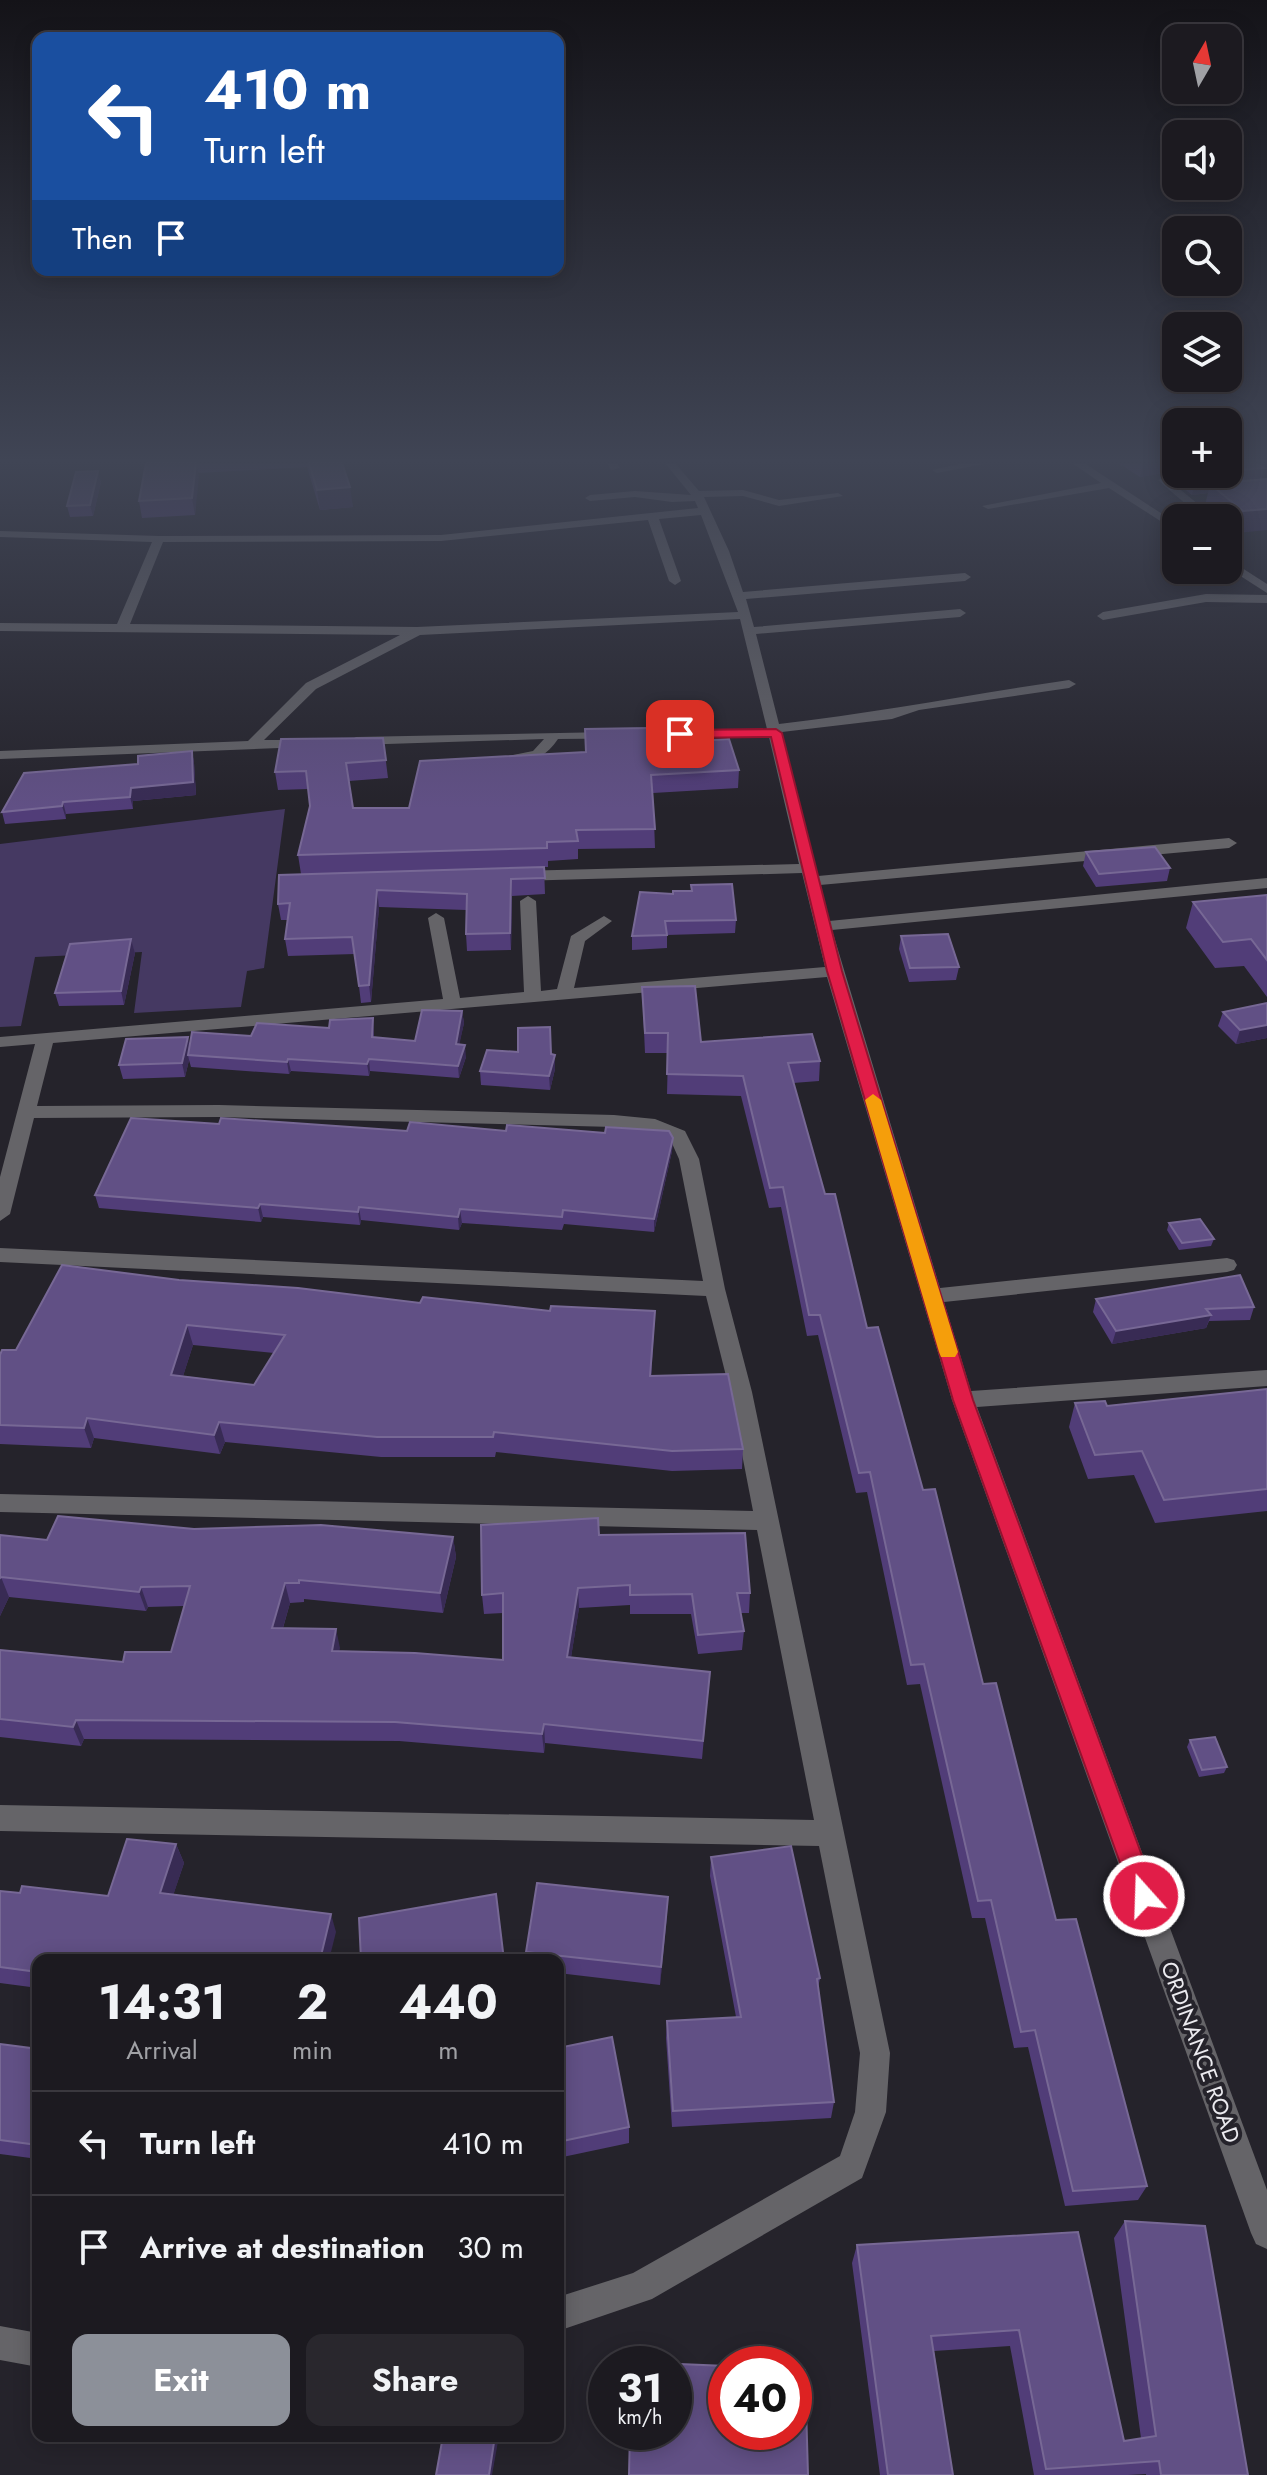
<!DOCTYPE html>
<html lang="en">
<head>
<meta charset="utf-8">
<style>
	:root { --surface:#1c1a20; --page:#29272d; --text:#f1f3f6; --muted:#a0a1a5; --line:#3a383e; --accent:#8c9099 }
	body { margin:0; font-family:Jost,sans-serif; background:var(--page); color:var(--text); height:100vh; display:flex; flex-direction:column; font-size:30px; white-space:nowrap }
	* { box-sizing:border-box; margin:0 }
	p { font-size:26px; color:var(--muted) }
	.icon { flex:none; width:44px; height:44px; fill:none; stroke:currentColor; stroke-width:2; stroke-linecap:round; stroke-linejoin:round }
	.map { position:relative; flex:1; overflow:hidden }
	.panel { position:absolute; left:32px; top:1954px; width:532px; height:488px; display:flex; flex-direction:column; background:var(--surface); border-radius:16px; box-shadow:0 4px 20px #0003,0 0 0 2px var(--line) }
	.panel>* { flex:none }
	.top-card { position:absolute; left:32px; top:32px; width:532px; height:244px; border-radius:16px; box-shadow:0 4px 20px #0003,0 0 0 2px var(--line); background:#1a4fa0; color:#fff; overflow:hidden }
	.needle { width:52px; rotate:9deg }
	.tools { position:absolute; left:1162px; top:24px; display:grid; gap:16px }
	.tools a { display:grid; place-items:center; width:80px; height:80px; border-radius:16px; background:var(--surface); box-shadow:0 4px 20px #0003,0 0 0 2px var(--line); font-size:40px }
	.speed { position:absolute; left:588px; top:2346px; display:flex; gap:16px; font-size:40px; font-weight:700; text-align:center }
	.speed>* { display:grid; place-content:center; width:104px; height:104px; border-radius:50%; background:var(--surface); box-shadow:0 4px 20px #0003,0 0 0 2px var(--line); line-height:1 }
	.speed small { font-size:20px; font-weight:400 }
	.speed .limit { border:12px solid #d22; background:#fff; color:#111 }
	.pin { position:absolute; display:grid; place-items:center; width:68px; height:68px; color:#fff; margin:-34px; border-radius:16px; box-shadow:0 4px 12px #0006 }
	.me { position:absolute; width:88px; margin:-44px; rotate:340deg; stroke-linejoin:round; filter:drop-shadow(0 0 6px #0008) }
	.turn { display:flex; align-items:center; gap:28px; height:168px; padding:0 40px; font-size:36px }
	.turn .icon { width:104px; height:104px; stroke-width:2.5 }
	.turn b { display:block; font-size:56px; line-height:68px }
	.then { display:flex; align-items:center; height:76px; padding:0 40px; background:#0003; gap:16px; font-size:30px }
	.eta { display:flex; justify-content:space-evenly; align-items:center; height:136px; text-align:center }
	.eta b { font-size:48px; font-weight:700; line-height:56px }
	.primary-button { display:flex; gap:16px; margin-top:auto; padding:16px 40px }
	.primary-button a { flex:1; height:92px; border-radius:16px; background:var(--accent); color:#fff; font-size:32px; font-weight:700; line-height:92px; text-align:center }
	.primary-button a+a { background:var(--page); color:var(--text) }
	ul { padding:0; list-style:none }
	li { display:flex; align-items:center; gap:24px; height:104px; padding:0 40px; border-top:2px solid var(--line) }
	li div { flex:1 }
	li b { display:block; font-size:30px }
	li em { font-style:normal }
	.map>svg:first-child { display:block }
</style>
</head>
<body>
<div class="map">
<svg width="1267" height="2475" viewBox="0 0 1267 2475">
	<rect width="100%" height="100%" fill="#25232b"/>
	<polygon fill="#453962" points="285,809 264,968 247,971 241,1007 134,1013 142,952 35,957 21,1026 0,1027 0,844"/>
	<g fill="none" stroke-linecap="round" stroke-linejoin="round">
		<g fill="#656468" fill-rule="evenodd">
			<polygon points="607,463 617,463 620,468 611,470"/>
			<path d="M 665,463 L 675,463 L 699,491 L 743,490 L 779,500 L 838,493 L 843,496 L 779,506 L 743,496 L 704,497 L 729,551 L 743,592 L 965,573 L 971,577 L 965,581 L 746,599 L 754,627 L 960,609 L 966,613 L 960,617 L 756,634 L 779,724 C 877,713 972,694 1069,680 L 1076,684 L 1069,688 L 919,710 L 892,719 L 782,732 L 818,876 L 1229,838 L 1237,843 L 1229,848 L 820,885 L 829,921 L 1267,878 L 1267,888 L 832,930 L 940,1288 L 1227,1258 L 1234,1260 L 1237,1265 L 1234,1270 L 1227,1272 L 944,1302 L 971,1391 L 1267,1370 L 1267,1386 L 977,1407 L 1267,2190 L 1267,2249 L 1256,2244 L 1251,2233 L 952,1400 L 827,977 L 53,1043 L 37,1106 L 219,1105 L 614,1115 L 655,1119 L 685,1131 L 699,1159 L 725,1289 L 752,1392 L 890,2053 L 886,2112 L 862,2178 L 652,2299 L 558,2331 L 558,2297 L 633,2273 L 840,2156 L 855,2112 L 860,2053 L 819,1846 L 0,1831 L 0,1805 L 814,1820 L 757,1530 L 0,1512 L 0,1494 L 753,1511 L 730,1392 L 706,1296 L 0,1262 L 0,1248 L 703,1281 L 679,1159 L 670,1139 L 652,1131 L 614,1127 L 219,1117 L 34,1118 L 10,1214 L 0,1221 L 0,1177 L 35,1044 L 0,1047 L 0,1037 L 443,999 L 428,918 L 436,913 L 444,918 L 460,998 L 524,992 L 520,901 L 528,896 L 536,901 L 541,991 L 557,989 L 571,936 L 604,916 L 612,921 L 585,941 L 574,988 L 825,967 L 802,873 L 518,881 L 510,876 L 518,871 L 799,864 L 769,737 L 558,739 C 546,757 530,765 508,762 L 508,756 L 533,751 L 544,739 L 356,745 L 349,741 L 356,737 L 767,729 L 740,619 L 420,635 L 316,689 L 264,740 L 309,740 L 311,743 L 304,747 L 0,759 L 0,751 L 248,741 L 306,683 L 400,635 L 0,631 L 0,623 L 117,624 L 152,542 L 0,537 L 0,531 L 159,536 L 441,535 L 698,508 L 695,501 L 672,502 L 635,497 L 590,501 L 585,498 L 590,495 L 635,491 L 691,495 ZM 701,515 L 738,612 L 417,627 L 130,624 L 163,542 L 441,541 L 648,520 L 669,581 L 675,585 L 681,581 L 659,519 Z"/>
			<polygon points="964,463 989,463 937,473 932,470"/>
			<polygon points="1072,463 1084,463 1176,523 1176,531 1109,488 988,509 982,506 1101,483"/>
			<polygon points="1177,474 1198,474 1171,482 1215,518 1202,518 1158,480"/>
			<polygon points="1228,559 1267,584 1267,593 1228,568"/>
			<polygon points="1206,594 1267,595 1267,603 1206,602 1103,620 1097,616 1103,612"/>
			<polygon points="0,2326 38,2333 38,2367 0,2360"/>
		</g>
	</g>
	<g fill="#513d78" fill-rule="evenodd">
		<polygon points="146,463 351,463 342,464 353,507 320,510 307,467 198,473 195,515 142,518 139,501"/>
		<polygon points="1118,463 1176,463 1176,471 1140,477"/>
		<polygon points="1264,468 1261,480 1237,533 1228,525 1228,518 1220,518 1205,505 1208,493 1192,495 1177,483 1179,474 1228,474"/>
		<polygon points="101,482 93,516 70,517 67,506"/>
		<polygon points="383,738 388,778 349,781 353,808 409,808 650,749 699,746 700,741 739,770 738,788 653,793 655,848 578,849 578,859 548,861 548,867 544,867 545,894 512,896 511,950 467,951 466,934 466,910 379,907 371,1002 361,1003 355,954 288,956 285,939 288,920 281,920 278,904 301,874 298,855 310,806 308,789 278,790 275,772"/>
		<polygon points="192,751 194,763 196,795 133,801 133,809 66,814 66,819 5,824 2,812 138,764"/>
		<polygon points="1086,852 1170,868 1167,881 1096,887 1083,866"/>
		<polygon points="640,892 736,920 735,933 667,935 667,948 632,950 632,936"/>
		<polygon points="1267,895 1267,997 1244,966 1215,968 1186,928 1193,902"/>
		<polygon points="901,936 959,967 956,980 909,982 899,949"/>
		<polygon points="131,939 135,953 124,1005 59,1006 55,993"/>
		<polygon points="642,987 701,1042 820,1061 819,1081 793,1083 825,1194 867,1328 923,1490 1056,1920 1147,2186 1138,2200 1065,2206 1028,2047 1014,2048 985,1918 972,1918 920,1684 907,1685 867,1492 856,1493 818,1335 807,1336 781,1207 769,1208 741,1096 667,1094 668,1053 645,1053"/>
		<polygon points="1267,1003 1267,1038 1236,1044 1218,1026 1223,1012"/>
		<polygon points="462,1011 464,1023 459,1044 466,1057 459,1078 370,1071 369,1076 291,1071 289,1074 191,1067 189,1060 185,1077 123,1079 119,1065 190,1045 251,1036 329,1028 373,1018 374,1038 415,1041"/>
		<polygon points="551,1054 555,1069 550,1090 481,1085 480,1071"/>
		<polygon points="219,1124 407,1131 506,1131 673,1138 672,1151 654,1232 564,1224 562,1230 462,1223 459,1230 361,1220 360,1225 263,1217 261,1222 99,1208 95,1195"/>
		<polygon points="1169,1223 1214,1239 1211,1246 1179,1250 1167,1230"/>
		<path d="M 179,1280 L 420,1303 L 550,1311 L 655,1311 L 651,1376 L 743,1449 L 742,1469 L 672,1471 L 496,1452 L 495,1457 L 381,1457 L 225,1442 L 220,1454 L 94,1438 L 91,1448 L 0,1444 L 0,1355 L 16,1350 ZM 193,1345 L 274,1353 L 254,1385 L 183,1376 Z"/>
		<polygon points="1096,1299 1254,1307 1250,1320 1209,1321 1206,1328 1112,1344 1093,1312"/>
		<polygon points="1267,1389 1267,1511 1155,1523 1134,1475 1088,1479 1069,1427 1075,1403 1107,1406"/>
		<polygon points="194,1529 453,1537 456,1557 443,1613 304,1599 304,1602 290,1603 283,1628 336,1629 339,1651 503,1660 503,1613 484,1614 482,1595 599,1535 750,1593 749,1613 740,1613 744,1631 742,1650 698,1654 691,1614 630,1614 630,1605 579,1608 571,1657 710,1672 702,1759 545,1743 544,1753 399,1741 84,1739 81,1746 0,1737 0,1650 123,1662 171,1652 184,1606 148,1607 146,1611 9,1597 0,1616 0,1535 47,1540"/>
		<polygon points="1190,1740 1227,1767 1224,1773 1199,1777 1187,1747"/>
		<polygon points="176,1844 184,1863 173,1895 336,1932 38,1960 38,1988 0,1983 0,1891 20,1893 108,1896"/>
		<polygon points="711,1857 820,1978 818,1988 834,2102 831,2118 672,2127 666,2038 667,2021 736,2017 710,1876"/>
		<polygon points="667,1915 660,1985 558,1973 558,1960 527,1960 526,1952"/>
		<polygon points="0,2044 38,2049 38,2159 0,2154"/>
		<polygon points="558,2048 629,2127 629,2143 558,2158"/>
		<polygon points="1125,2221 1248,2475 1146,2475 1146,2474 1128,2475 1034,2475 1010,2346 934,2351 953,2475 880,2475 852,2263 857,2245 1078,2232 1124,2441 1141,2438 1114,2238"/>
	</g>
	<g fill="#382b54">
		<polygon points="196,463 199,476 195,515 192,498"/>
		<polygon points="1143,463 1176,463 1176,471 1140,477"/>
		<polygon points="1264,468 1258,489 1210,484 1208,493 1192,495 1197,474 1228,474 1228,471"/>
		<polygon points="98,471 101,482 93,516 90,505"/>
		<polygon points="350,487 353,507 320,510 317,490"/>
		<polygon points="1267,509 1267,530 1237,533 1243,511"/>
		<polygon points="192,751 194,763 196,795 133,801 133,809 130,797 131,788"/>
		<polygon points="63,802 66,814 66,819 62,806"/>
		<polygon points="511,879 512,896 511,950 510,933"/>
		<polygon points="377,890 379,907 371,1002 369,985"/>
		<polygon points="131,939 135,953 124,1005 121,991"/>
		<polygon points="462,1011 464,1023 457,1056 456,1044"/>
		<polygon points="1267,1025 1267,1038 1236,1044 1240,1030"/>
		<polygon points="188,1037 191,1051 188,1055 189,1060 185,1077 182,1063"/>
		<polygon points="465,1045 466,1057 459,1078 458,1066"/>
		<polygon points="555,1055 555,1069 550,1090 549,1076"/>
		<polygon points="288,1059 291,1071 289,1074 287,1062"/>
		<polygon points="369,1059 370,1071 369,1076 367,1064"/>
		<polygon points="673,1138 672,1151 654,1232 654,1219"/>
		<polygon points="260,1204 263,1217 261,1222 258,1208"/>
		<polygon points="359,1207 361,1220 360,1225 358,1212"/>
		<polygon points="460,1209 462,1223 459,1230 458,1217"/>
		<polygon points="655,1311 654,1331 650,1396 650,1376"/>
		<polygon points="1211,1315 1206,1328 1112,1344 1116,1331"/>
		<polygon points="187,1325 193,1345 177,1395 171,1375"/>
		<polygon points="87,1418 94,1438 91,1448 84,1428"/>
		<polygon points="219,1422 225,1442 220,1454 214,1435"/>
		<polygon points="453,1537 456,1557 443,1613 440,1593"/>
		<polygon points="1,1577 9,1597 0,1616 0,1578"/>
		<polygon points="285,1583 290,1603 277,1648 272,1628"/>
		<polygon points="141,1587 148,1607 146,1611 139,1592"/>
		<polygon points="578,1588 579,1608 568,1676 567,1657"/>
		<polygon points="336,1629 340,1648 336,1670 332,1651"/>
		<polygon points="76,1720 84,1739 81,1746 73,1727"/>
		<polygon points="544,1724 545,1743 544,1753 542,1734"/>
		<polygon points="176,1844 184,1863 168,1911 160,1893"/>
		<polygon points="668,1897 667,1915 660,1985 661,1967"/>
		<polygon points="331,1914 336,1932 329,1960 320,1960"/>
		<polygon points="495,2436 499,2436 492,2475 489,2475"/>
	</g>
	<g fill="#615085" stroke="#776895" stroke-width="2" fill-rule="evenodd">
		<polygon points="146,463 196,463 192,498 139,501"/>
		<polygon points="309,463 342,463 350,487 317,490"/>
		<polygon points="1228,463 1255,463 1264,468 1228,471"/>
		<polygon points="98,471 90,505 67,506 76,472"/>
		<polygon points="1267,479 1267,509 1243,511 1210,484"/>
		<polygon points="648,728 650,749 701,746 700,741 729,739 739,770 651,775 655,829 576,830 578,841 547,842 547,848 298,855 310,806 306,771 275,772 281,739 383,738 386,760 346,763 353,808 409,808 420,761 586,752 585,729"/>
		<polygon points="192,751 193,782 131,788 130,797 63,802 62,806 2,812 24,773 138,764 138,756"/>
		<polygon points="1155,847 1170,868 1099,874 1086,852"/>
		<polygon points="544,867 545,878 511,879 510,933 466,934 467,894 377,890 369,985 359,986 352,937 285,939 290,903 278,904 279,875"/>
		<polygon points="732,884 736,920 665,921 667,935 632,936 640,892 673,894 673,891 692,891 691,885"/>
		<polygon points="1267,895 1267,960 1251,939 1223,942 1193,902"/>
		<polygon points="948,934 959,967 910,968 901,936"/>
		<polygon points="131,939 121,991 55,993 70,944"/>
		<polygon points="695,986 701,1042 812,1034 820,1061 788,1063 825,1194 835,1194 867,1328 878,1327 923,1490 935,1489 983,1684 996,1683 1056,1920 1076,1919 1147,2186 1073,2191 1035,2030 1021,2032 991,1900 978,1901 924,1664 911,1665 870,1472 859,1473 820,1315 809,1315 783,1187 770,1188 743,1076 667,1074 668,1033 645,1033 642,987"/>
		<polygon points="1267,1003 1267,1025 1240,1030 1223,1012"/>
		<polygon points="422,1010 462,1011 456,1044 465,1045 458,1066 369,1059 367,1064 288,1059 287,1062 188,1055 192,1032 251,1036 257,1023 329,1028 330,1020 373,1018 372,1037 415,1041"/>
		<polygon points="550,1027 551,1054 555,1055 549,1076 480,1071 487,1050 518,1052 518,1028"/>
		<polygon points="188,1037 182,1063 119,1065 126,1039"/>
		<polygon points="131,1118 219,1124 221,1118 407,1131 410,1122 506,1131 507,1125 605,1133 606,1127 669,1131 673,1138 654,1219 563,1210 562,1217 460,1209 458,1217 359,1207 358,1212 260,1204 258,1208 95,1195"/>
		<polygon points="1200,1219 1214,1239 1182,1243 1169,1223"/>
		<path d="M 62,1265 L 179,1280 L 298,1288 L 420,1303 L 423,1297 L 550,1311 L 551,1306 L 655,1311 L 650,1376 L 728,1374 L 743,1449 L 672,1451 L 494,1432 L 493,1437 L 377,1437 L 219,1422 L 214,1435 L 87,1418 L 84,1428 L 0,1425 L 0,1355 L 2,1350 L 16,1350 ZM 187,1325 L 285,1335 L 254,1385 L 171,1375 Z"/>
		<polygon points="1240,1275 1254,1307 1206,1309 1211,1315 1116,1331 1096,1299"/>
		<polygon points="1267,1389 1267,1489 1164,1500 1142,1451 1095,1455 1075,1403 1105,1401 1107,1406"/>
		<polygon points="58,1516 194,1529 321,1525 453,1537 440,1593 299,1580 299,1583 285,1583 272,1628 336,1629 332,1651 415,1653 503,1660 503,1593 482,1595 481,1525 598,1518 599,1535 745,1533 750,1593 737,1593 744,1631 698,1635 692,1594 630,1595 630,1585 578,1588 567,1657 710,1672 703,1741 544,1724 542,1734 395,1722 76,1720 73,1727 0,1719 0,1650 123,1662 125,1652 171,1652 190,1586 141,1587 139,1592 1,1577 0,1578 0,1535 47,1540"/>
		<polygon points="1215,1737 1227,1767 1202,1770 1190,1740"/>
		<polygon points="127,1839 176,1844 160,1893 331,1914 320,1960 38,1960 38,1972 0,1967 0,1891 20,1893 22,1886 108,1896"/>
		<polygon points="791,1846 820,1978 817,1979 834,2102 673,2111 667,2021 741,2017 711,1857"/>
		<polygon points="537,1883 668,1897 661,1967 526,1952"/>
		<polygon points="496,1894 504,1960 361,1960 359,1918"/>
		<polygon points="612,2037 629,2127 558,2142 558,2048"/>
		<polygon points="0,2044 38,2049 38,2145 0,2140"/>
		<polygon points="1125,2221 1205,2226 1248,2475 1161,2475 1159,2461 1046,2469 1019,2330 931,2336 953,2475 888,2475 857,2245 1078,2232 1124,2441 1156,2436"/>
		<polygon points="632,2362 726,2366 726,2432 794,2432 794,2369 805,2370 808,2475 629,2475 630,2432 674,2432 674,2364 632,2364"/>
		<polygon points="443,2436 495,2436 489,2475 436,2475"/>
	</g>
	<linearGradient id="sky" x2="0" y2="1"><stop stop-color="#141318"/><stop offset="0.57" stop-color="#404555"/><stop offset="1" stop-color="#404555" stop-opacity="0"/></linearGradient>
	<rect width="1267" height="809" fill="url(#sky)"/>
	<polygon fill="#e11d48" stroke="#92132f" stroke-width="2" points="776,729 782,733 842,971 973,1400 1157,1896 1153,1905 1144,1908 1135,1905 1132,1896 953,1400 827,971 771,737 680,738 674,734 680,730"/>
	<polygon fill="#f59e0b" points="873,1094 881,1100 958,1352 955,1357 941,1357 939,1352 865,1100"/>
	<g text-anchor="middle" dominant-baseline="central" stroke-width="8" stroke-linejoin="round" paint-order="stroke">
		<g font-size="22" fill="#ebeaef" stroke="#25232b">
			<text transform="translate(1201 2052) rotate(70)">ORDINANCE ROAD</text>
		</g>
	</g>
</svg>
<div class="tools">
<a><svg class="needle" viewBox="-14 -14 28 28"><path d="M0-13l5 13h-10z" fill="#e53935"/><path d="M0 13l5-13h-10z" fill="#a0a1a5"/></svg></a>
<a><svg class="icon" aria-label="sound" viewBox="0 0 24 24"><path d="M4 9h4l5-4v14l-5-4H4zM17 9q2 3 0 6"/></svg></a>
<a><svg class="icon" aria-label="search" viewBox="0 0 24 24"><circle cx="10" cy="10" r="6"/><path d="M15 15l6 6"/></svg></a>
<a><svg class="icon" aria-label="layers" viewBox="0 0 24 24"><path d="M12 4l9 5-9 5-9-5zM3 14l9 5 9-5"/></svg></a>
<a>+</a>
<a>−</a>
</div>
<div class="speed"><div>31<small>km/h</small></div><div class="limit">40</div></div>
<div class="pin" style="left:680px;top:734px;background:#d93025"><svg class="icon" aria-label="arrive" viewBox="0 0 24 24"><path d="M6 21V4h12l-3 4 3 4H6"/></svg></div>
<svg class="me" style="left:1144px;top:1896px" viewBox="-20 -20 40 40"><circle r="17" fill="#e11d48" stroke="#fff" stroke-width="3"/><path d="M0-11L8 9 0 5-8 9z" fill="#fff"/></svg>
<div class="top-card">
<div class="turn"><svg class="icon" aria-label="left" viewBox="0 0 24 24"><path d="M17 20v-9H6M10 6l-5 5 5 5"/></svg><div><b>410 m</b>Turn left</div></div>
<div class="then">Then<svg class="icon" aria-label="arrive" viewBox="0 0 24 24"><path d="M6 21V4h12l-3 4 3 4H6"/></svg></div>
</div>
<section class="panel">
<div class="eta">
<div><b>14:31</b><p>Arrival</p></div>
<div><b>2</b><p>min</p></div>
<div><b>440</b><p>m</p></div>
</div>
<ul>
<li><svg class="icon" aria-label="left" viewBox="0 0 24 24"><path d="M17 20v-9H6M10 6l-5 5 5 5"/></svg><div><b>Turn left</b></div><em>410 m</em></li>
<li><svg class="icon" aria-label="arrive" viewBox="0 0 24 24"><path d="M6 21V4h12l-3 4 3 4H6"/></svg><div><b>Arrive at destination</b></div><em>30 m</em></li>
</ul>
<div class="primary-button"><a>Exit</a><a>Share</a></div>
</section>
</div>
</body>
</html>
